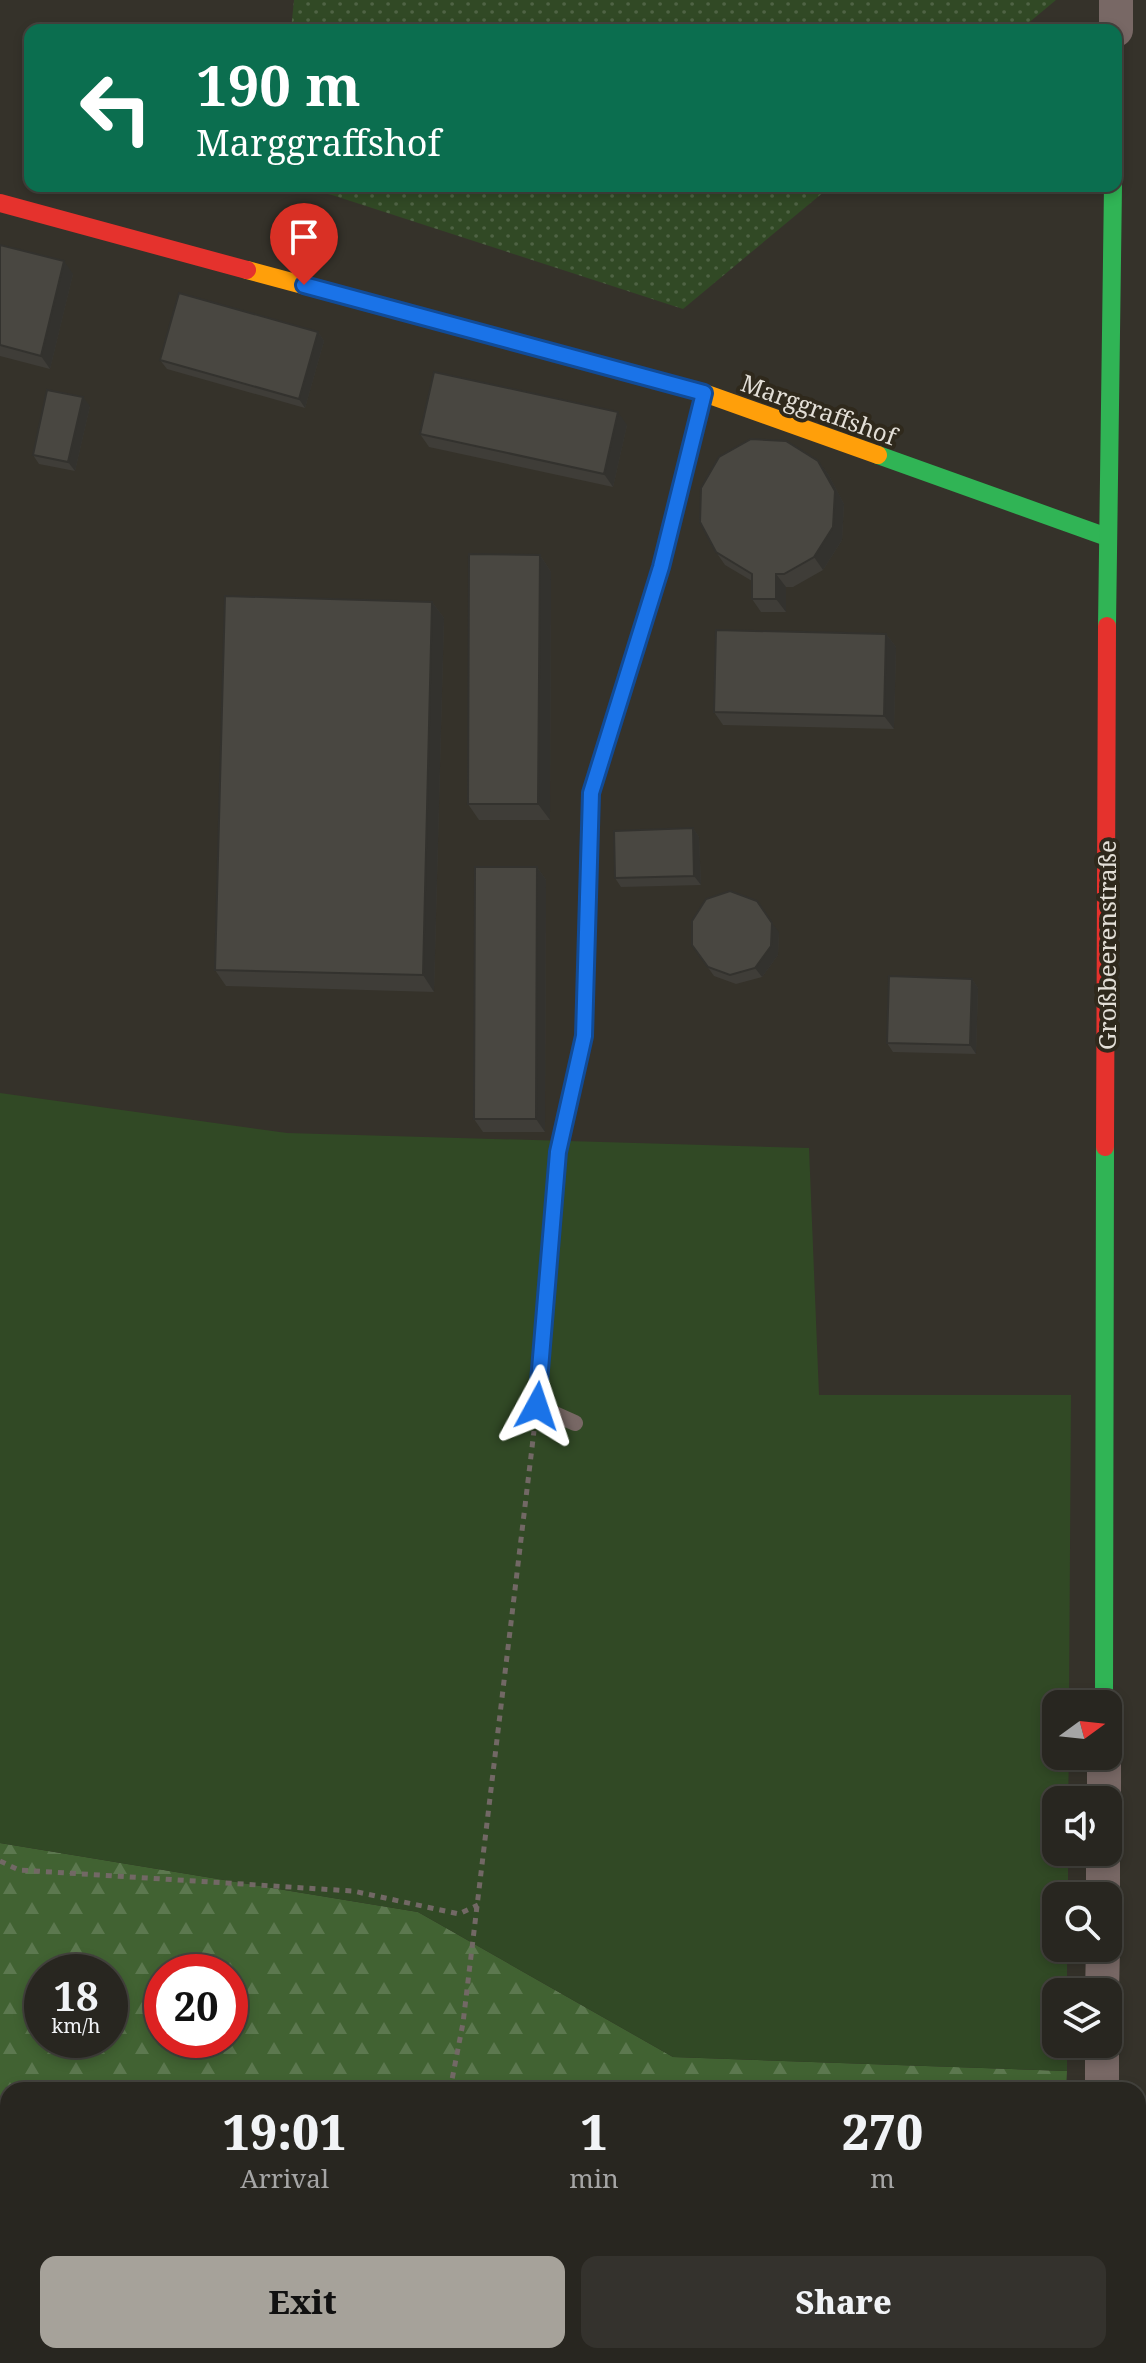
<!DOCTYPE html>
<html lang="en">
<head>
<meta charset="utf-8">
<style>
	:root { --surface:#282620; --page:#34322d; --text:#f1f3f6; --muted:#a5a5a5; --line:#44433e; --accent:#a6a29a }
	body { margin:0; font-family:"Noto Serif",serif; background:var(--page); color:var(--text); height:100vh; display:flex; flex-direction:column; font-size:30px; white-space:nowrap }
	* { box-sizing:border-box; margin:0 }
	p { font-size:26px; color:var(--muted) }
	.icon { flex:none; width:44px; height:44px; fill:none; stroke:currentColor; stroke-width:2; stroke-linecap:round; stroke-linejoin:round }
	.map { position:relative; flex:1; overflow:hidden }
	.side { position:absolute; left:0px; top:2082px; width:1146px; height:282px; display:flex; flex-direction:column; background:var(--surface); border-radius:24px 24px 0 0; box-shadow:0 4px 12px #0003,0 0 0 2px var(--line) }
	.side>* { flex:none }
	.guide { position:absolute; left:24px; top:24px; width:1098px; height:168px; border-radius:16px; box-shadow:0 4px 12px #0003,0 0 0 2px var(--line); background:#0b6e4f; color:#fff; overflow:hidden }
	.needle { width:52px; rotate:75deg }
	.tools { position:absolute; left:1042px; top:1690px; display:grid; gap:16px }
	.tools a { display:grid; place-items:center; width:80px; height:80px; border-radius:16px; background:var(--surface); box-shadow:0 4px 12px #0003,0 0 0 2px var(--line); font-size:40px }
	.speed { position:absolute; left:24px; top:1954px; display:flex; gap:16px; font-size:40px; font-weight:700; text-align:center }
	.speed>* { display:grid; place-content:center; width:104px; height:104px; border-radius:50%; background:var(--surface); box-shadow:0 4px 12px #0003,0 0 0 2px var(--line); line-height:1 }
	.speed small { font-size:20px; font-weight:400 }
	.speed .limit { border:12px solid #d22; background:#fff; color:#111 }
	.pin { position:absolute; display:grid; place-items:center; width:68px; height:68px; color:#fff; margin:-82px -34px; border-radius:50% 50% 50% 0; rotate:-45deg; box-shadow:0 0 8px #0007 }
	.pin .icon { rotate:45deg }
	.me { position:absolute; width:88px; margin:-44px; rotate:5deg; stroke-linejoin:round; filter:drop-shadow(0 0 6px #0008) }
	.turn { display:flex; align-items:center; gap:28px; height:168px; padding:0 40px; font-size:36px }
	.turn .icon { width:104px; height:104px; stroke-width:2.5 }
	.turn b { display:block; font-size:56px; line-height:68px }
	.eta { display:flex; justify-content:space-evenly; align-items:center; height:136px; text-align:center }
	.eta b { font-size:48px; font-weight:800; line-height:56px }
	.cta { display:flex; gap:16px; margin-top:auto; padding:16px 40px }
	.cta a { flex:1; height:92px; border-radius:16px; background:var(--accent); color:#111; font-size:32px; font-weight:800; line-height:92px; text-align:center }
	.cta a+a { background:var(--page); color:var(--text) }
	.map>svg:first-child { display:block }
</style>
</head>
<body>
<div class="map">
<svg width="1146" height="2363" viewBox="0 0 1146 2363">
	<defs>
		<pattern id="grass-dots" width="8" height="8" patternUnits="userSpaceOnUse" patternTransform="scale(2)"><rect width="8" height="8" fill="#314925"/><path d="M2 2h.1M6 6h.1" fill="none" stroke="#4f6344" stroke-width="1.8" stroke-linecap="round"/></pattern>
		<pattern id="forest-firs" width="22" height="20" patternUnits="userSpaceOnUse" patternTransform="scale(2)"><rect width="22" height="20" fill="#416232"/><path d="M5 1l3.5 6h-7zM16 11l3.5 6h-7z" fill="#5c784f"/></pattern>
	</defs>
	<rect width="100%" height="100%" fill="#35322a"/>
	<g fill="url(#grass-dots)">
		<polygon points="294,0 1056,0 1020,30 291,30"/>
		<polygon points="292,186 831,186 683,309 332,195"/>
	</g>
	<path fill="url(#forest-firs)" fill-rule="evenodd" d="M 0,1843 L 418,1912 L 673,2057 L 1067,2071 L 1066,2090 L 8,2090 L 8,2356 L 1065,2356 L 1065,2363 L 0,2363 ZM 42,1972 L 110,1972 L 110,2040 L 42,2040 ZM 162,1972 L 230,1972 L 230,2040 L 162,2040 Z"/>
	<polygon fill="#314925" points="0,1093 287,1133 809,1148 819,1395 1071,1395 1069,1704 1056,1704 1056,1756 1069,1756 1068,1800 1056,1800 1056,1852 1068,1852 1068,1896 1056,1896 1056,1948 1067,1948 1067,1992 1056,1992 1056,2044 1067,2044 1067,2071 673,2057 418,1912 0,1843"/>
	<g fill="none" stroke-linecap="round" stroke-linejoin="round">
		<g stroke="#726865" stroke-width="5" stroke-dasharray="6 6" stroke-linecap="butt">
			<polyline points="0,1861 19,1870 353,1891 459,1914 478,1905"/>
			<polyline points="450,2090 463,2023 534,1431"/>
			<polyline points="396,2363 398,2356"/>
		</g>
		<polyline stroke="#786865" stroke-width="16" points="575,1423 537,1406 558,1152 584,1036 591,793 661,567 704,393"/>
		<g stroke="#786865" stroke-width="34">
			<polyline points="1116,30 1116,0"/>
			<polyline points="1104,1800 1104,1756"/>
			<polyline points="1103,1896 1103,1852"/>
			<polyline points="1102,1992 1103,1948"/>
			<polyline points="1102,2090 1102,2044"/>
			<polyline points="1099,2363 1099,2356"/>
		</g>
		<g stroke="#30b455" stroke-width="18">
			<polyline points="878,455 1107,537"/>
			<polyline points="1107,626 1113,186"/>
			<polyline points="1104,1704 1105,1147"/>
		</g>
		<polyline stroke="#ff9f0a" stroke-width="18" points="247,270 704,393 878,455"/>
		<g stroke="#e5322d" stroke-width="18">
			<polyline points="0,203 247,270"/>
			<polyline points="1105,1147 1107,626"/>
		</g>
	</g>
	<g fill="#3f3d38">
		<polygon points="0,245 73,274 50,369 0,356"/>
		<polygon points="318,332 324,341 305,408 167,369 160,360"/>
		<polygon points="90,406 75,471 39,464 33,455"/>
		<polygon points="627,425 613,487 429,447 420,434"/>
		<polygon points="818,461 828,474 844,504 842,540 823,570 793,587 786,587 786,612 761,612 752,599 752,581 725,565 716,552"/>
		<polygon points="540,555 551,572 550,820 479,820 468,804"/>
		<polygon points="432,602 444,618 434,992 226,986 215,970"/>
		<polygon points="886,634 896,647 894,729 723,725 714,712"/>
		<polygon points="693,828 699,837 701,885 621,887 615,878"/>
		<polygon points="537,867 546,880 545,1132 483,1132 474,1119"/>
		<polygon points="779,932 778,955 762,977 736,984 714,976 692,945"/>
		<polygon points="972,979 978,988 976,1054 893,1052 887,1043"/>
	</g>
	<g fill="#33322e">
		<polygon points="64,261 73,274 50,369 41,356"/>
		<polygon points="318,332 324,341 305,408 299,399"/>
		<polygon points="83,397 90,406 75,471 68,462"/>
		<polygon points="618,412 627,425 613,487 604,474"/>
		<polygon points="818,461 828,474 844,504 842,540 823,570 814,557"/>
		<polygon points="540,555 551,572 550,820 538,804"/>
		<polygon points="776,574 786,587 786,612 776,599"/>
		<polygon points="432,602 444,618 434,992 423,975"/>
		<polygon points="886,634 896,647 894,729 884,716"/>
		<polygon points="693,828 699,837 701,885 694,876"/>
		<polygon points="537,867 546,880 545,1132 536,1119"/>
		<polygon points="772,923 779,932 778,955 762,977 755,968"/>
		<polygon points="972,979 978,988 976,1054 970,1045"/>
	</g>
	<g fill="#494741" stroke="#33322e" stroke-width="2">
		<polygon points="0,245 64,261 41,356 0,345"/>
		<polygon points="179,293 318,332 299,399 160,360"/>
		<polygon points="434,372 618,412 604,474 420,434"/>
		<polygon points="47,390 83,397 68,462 33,455"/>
		<polygon points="751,439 786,441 818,461 835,491 833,527 814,557 784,574 776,574 776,599 752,599 752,574 716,552 700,522 701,488 719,457"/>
		<polygon points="469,554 540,555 538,804 468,804"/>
		<polygon points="225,596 432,602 423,975 215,970"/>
		<polygon points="716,630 886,634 884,716 714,712"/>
		<polygon points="693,828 694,876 615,878 614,831"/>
		<polygon points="475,867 537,867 536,1119 474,1119"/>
		<polygon points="730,891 757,901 772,923 771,946 755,968 730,975 708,967 692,945 692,921 706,899"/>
		<polygon points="889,976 972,979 970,1045 887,1043"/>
	</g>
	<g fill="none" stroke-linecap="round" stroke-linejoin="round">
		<defs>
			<polyline id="route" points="304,285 704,393 661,567 591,793 584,1036 558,1152 537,1406"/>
		</defs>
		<use href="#route" stroke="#114b97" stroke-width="20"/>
		<use href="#route" stroke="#1a73e8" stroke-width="14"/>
	</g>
	<g text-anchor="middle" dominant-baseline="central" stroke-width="8" stroke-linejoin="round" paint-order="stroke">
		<g font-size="24" fill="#e3dfd7" stroke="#2f291c">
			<text transform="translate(819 409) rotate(20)">Marggraffshof</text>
			<text transform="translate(1106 945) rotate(-90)">Großbeerenstraße</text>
		</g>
	</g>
</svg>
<div class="tools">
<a><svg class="needle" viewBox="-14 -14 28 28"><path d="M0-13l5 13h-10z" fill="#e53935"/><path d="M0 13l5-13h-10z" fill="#a5a5a5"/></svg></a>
<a><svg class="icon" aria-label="sound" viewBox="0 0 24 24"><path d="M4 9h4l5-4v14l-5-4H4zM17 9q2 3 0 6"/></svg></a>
<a><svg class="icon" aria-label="search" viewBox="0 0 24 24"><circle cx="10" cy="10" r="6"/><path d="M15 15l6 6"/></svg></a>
<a><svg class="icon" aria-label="layers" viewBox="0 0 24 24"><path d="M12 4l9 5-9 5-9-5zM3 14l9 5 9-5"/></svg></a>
</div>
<div class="speed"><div>18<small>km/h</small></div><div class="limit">20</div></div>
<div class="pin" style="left:304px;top:285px;background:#d93025"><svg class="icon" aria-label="arrive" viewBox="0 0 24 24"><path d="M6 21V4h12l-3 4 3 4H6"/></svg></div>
<svg class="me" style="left:537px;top:1406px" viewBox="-20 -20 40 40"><path d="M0-17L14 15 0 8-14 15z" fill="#1a73e8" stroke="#fff" stroke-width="4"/></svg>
<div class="guide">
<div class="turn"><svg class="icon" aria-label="left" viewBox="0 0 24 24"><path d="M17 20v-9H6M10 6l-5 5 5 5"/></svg><div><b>190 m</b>Marggraffshof</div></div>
</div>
<section class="side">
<div class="eta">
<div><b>19:01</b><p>Arrival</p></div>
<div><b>1</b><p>min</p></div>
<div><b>270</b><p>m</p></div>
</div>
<div class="cta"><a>Exit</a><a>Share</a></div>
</section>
</div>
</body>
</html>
